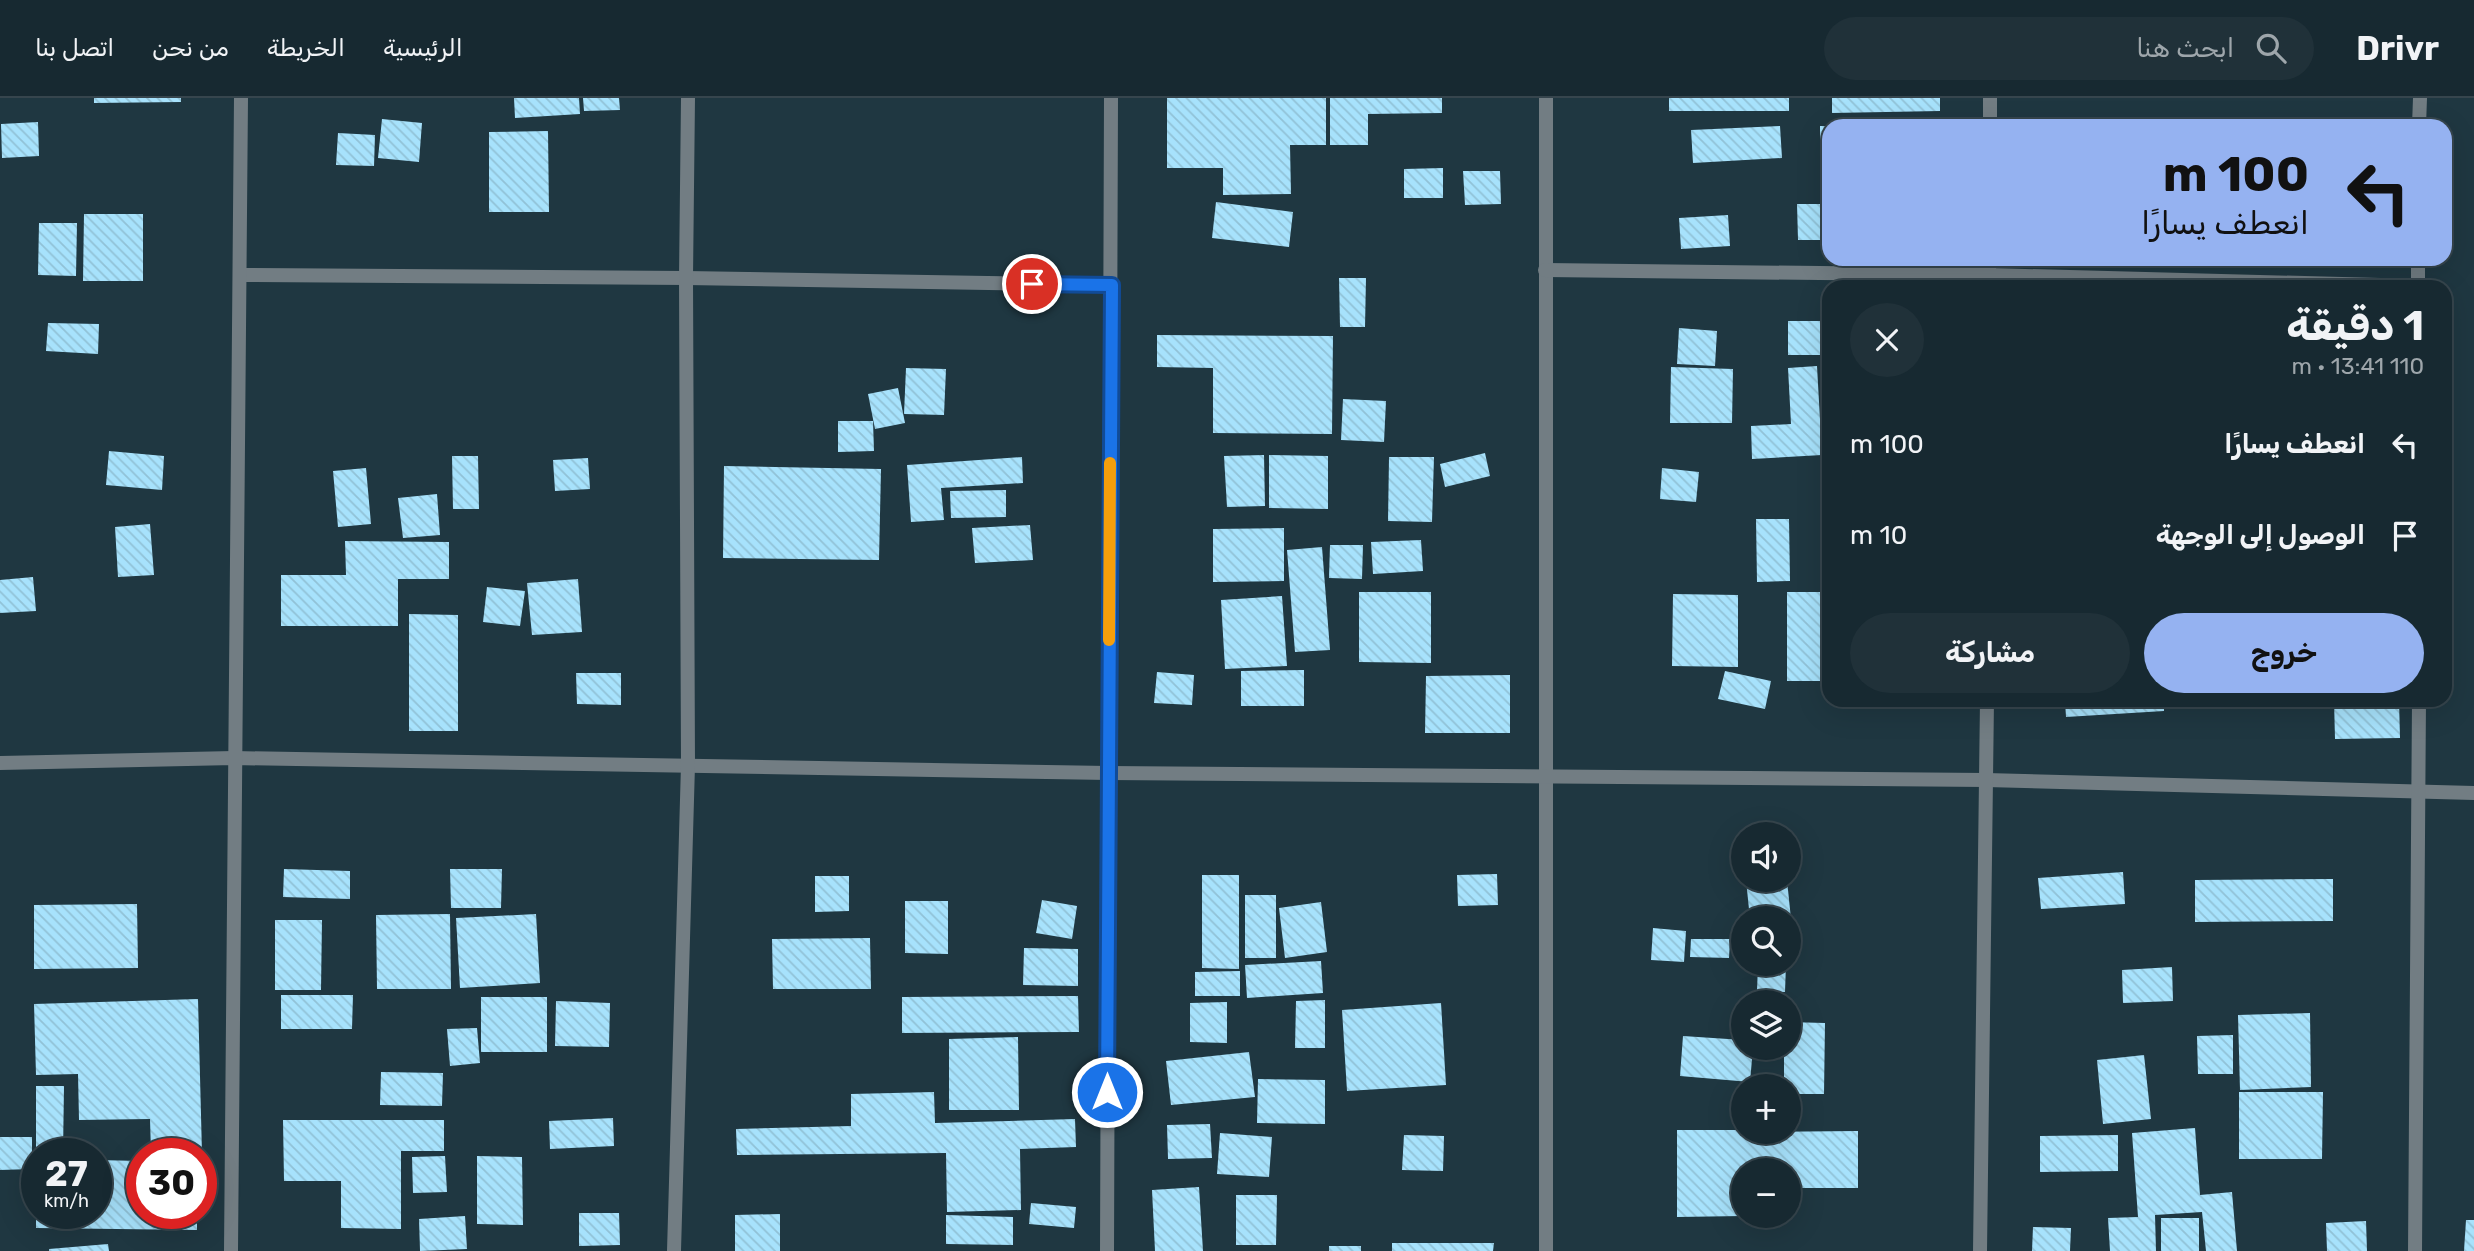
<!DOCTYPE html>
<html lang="ar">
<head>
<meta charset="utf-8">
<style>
	:root { --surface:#172931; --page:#203139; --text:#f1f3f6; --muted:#9ea6ab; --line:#36454d; --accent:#95b2f1 }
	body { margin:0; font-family:Rubik,Cairo,sans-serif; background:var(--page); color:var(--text); direction:rtl; height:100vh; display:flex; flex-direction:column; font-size:26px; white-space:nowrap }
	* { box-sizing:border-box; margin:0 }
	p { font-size:23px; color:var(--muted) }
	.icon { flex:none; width:38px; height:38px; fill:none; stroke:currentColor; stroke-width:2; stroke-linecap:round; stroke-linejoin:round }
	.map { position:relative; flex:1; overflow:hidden; direction:ltr }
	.panel { position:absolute; left:1822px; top:182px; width:630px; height:427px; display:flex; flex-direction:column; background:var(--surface); border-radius:21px; box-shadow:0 7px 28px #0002,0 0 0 2px var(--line); direction:rtl }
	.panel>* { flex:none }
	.banner { position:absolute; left:1822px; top:21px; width:630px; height:147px; border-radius:21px; box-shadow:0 7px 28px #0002,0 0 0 2px var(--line); direction:rtl; background:#95b2f1; color:#111; overflow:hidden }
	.buttons { position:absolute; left:1731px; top:724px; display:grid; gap:14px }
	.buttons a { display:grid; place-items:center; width:70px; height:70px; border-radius:50%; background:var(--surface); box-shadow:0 7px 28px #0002,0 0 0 2px var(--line); font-size:35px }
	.speed { position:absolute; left:21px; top:1040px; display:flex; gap:14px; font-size:35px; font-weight:700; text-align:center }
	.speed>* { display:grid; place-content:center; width:91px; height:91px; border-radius:50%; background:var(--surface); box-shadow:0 7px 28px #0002,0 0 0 2px var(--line); line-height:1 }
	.speed small { font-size:18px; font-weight:400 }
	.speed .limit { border:10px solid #d22; background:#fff; color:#111 }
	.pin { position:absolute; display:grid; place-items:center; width:60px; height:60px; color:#fff; margin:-30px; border:4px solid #fff; border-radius:50%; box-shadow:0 2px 7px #0007 }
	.me { position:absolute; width:77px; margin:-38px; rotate:0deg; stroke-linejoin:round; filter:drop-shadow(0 0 5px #0008) }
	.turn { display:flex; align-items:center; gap:24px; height:147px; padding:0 28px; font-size:32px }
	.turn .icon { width:91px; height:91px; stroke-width:2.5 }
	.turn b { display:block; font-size:49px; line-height:60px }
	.round { display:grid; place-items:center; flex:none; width:74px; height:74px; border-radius:37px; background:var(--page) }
	.head { display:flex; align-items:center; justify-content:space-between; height:119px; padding:0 28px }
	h1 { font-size:42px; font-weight:700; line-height:52px }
	.primary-button { display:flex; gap:14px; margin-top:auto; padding:14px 28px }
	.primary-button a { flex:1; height:80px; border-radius:42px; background:var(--accent); color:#111; font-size:28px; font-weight:700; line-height:80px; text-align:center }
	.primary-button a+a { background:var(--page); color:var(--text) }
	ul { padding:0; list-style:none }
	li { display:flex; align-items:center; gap:21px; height:91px; padding:0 28px }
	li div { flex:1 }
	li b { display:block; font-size:26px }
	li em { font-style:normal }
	header { display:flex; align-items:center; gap:42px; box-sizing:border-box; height:98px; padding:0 35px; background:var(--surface); border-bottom:2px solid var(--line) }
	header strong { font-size:33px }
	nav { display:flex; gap:38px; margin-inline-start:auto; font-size:24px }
	.search { width:490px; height:63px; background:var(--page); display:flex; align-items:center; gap:18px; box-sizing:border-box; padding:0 24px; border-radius:38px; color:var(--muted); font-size:26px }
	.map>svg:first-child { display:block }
</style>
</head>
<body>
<header>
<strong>Drivr</strong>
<div class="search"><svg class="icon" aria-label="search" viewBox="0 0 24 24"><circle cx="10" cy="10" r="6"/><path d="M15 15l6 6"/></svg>ابحث هنا</div>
<nav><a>الرئيسية</a><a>الخريطة</a><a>من نحن</a><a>اتصل بنا</a></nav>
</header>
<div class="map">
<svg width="2474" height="1153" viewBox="0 0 2474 1153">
	<defs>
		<pattern id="building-back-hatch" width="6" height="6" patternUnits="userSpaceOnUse" patternTransform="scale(1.75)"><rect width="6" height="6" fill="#a7e2fc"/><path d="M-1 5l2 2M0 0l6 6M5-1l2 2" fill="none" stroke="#91c2d7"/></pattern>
	</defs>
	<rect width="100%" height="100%" fill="#1f3741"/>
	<g fill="url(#building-back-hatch)">
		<polygon points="94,0 181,0 181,4 94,5"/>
		<polygon points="514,0 579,0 580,16 515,20"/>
		<polygon points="583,0 619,0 620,12 584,13"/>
		<polygon points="1167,0 1326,0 1326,47 1290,47 1291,96 1223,97 1223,70 1167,70"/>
		<polygon points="1330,0 1442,0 1442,15 1368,16 1368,47 1330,47"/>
		<rect x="1669" y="0" width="120" height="13"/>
		<polygon points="1832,0 1940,0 1940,13 1832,15"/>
		<polygon points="382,21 422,25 419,64 378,60"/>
		<polygon points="38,24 39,58 2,60 1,26"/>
		<polygon points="1780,28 1782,60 1693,65 1691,32"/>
		<rect x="1820" y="28" width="9" height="31"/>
		<polygon points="548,33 549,114 489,114 489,34"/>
		<polygon points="338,35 375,37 374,68 336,67"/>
		<polygon points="1443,70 1443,100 1404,100 1404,71"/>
		<polygon points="1463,73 1500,73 1501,106 1465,107"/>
		<polygon points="1216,104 1293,114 1289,149 1212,140"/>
		<polygon points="1797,106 1829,106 1829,142 1798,142"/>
		<polygon points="84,116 143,116 143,183 83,183"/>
		<polygon points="1728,117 1730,148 1681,151 1679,120"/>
		<polygon points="39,125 77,125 76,178 38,177"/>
		<polygon points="1339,180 1366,180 1365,229 1340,229"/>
		<rect x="1788" y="223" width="41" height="34"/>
		<polygon points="48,225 99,226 98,256 46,253"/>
		<polygon points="1679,230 1717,233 1715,268 1677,266"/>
		<polygon points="1157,237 1333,238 1332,336 1213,335 1213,270 1157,269"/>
		<polygon points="1817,268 1822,357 1752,361 1751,328 1791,326 1788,270"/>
		<polygon points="1671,269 1733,271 1732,325 1670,325"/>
		<polygon points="906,270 946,271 944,317 904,316"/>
		<polygon points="898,290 905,325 875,331 868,296"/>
		<polygon points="1343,301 1386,303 1384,344 1341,342"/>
		<polygon points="838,323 873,323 874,353 838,354"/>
		<polygon points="109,353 164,358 162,392 106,387"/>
		<polygon points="1485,355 1490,378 1445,389 1440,366"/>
		<polygon points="1264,357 1265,408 1227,409 1224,358"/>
		<polygon points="1269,357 1328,358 1328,411 1269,410"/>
		<polygon points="452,358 478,358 479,411 453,411"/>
		<polygon points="1022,359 1023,385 941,390 944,422 911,424 907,367"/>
		<polygon points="1389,359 1434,359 1432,424 1388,423"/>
		<polygon points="588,360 590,391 555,393 553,362"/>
		<polygon points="724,368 881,371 879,462 723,460"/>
		<polygon points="366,370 371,426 338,429 333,373"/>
		<polygon points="1662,370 1699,374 1696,404 1660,401"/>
		<polygon points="1006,392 1006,419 951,420 950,393"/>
		<polygon points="437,396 440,437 403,440 398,400"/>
		<polygon points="1756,421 1789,421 1790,483 1757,484"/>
		<polygon points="150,426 154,477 118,479 115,429"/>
		<polygon points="1030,427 1033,462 975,465 972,430"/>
		<polygon points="1284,430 1284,483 1213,484 1213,431"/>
		<polygon points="1421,442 1423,473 1373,476 1371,444"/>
		<polygon points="345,443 449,444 449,481 398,481 398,528 281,528 281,477 346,477"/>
		<polygon points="1330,447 1363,447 1362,481 1329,480"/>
		<polygon points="1322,449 1330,552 1295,554 1287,452"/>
		<polygon points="33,479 36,513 0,515 0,482"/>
		<polygon points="578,481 582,534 532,537 527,485"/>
		<polygon points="487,489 525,493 520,528 483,524"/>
		<polygon points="1359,494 1431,494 1431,565 1359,564"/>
		<rect x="1787" y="494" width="42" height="89"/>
		<polygon points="1673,496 1738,497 1738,569 1672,568"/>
		<polygon points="1282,498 1287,568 1225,571 1221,502"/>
		<polygon points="409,516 458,517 458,633 409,633"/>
		<polygon points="1304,572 1304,608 1241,608 1241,573"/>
		<polygon points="1725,573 1771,583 1765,611 1718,601"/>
		<polygon points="1157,574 1194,577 1192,607 1154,605"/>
		<polygon points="576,575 621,575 621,607 577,606"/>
		<polygon points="1510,577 1510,635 1425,635 1426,578"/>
		<polygon points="2065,602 2164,602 2164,613 2066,619"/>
		<rect x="2201" y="602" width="57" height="9"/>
		<polygon points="2334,602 2399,602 2400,640 2335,641"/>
		<polygon points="284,771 350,773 350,801 283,799"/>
		<polygon points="450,771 502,771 501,810 451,810"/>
		<polygon points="2123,774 2125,806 2041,811 2038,780"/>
		<polygon points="1497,776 1498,807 1458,808 1457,777"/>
		<polygon points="1202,777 1239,777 1239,871 1202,870"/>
		<polygon points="815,778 849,778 849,813 815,814"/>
		<polygon points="2333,781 2333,823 2195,824 2195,782"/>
		<polygon points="1746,782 1787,782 1791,821 1750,821"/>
		<rect x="1245" y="797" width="31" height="63"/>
		<polygon points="1042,802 1077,808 1072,841 1036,835"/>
		<polygon points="905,803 948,803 948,856 905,855"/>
		<polygon points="1321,804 1327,854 1285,860 1279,810"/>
		<polygon points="137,806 138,870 34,871 34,807"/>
		<polygon points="450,816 451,891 377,891 376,817"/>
		<polygon points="536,816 540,885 460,890 456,820"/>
		<polygon points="275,822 322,822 321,892 275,892"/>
		<polygon points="1653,830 1686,833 1684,864 1651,862"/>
		<polygon points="870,840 871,891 773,891 772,841"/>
		<polygon points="1691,841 1730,841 1729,860 1690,859"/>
		<polygon points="1024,850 1078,851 1078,888 1023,887"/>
		<polygon points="1321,863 1323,895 1247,900 1245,867"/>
		<polygon points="1758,866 1786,866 1785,894 1757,893"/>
		<polygon points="2172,869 2173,903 2123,905 2122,872"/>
		<polygon points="1240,873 1240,898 1195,898 1195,874"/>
		<polygon points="281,897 353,897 352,931 281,931"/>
		<polygon points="1078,898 1079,934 902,935 902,899"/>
		<rect x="481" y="899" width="66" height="55"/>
		<polygon points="198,901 202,1055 151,1055 150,1021 79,1022 78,976 36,977 34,906"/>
		<polygon points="1325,902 1325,950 1295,950 1296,903"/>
		<polygon points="556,903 610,905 609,949 555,948"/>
		<polygon points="1227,904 1227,945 1190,944 1190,905"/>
		<polygon points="1441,905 1446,987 1347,993 1342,912"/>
		<polygon points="2310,915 2311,989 2240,992 2238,917"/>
		<polygon points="1788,924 1825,925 1824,996 1788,996 1788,989 1784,989 1784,950 1788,950"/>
		<polygon points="477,930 480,965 450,968 447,931"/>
		<polygon points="2233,937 2233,976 2198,976 2197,938"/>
		<polygon points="1683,938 1743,942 1743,950 1753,950 1750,984 1680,978"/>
		<polygon points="1018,939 1019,1012 949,1012 949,941"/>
		<polygon points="1249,954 1255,999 1171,1007 1166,963"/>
		<polygon points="2144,957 2151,1021 2103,1026 2097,962"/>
		<polygon points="381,974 443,975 442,1008 380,1007"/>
		<polygon points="1258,981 1325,982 1325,1026 1257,1025"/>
		<polygon points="36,988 64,988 63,1055 36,1055"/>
		<polygon points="934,994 935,1025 1075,1021 1076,1049 1020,1051 1021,1112 947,1114 946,1055 737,1057 736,1031 851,1028 851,996"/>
		<polygon points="2239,994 2323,994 2322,1061 2239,1061"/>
		<polygon points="613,1020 614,1048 550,1051 549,1023"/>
		<polygon points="283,1022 444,1022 444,1053 401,1053 401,1131 341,1130 341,1083 284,1083"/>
		<polygon points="1210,1026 1212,1060 1168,1061 1167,1027"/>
		<polygon points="2195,1030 2200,1097 2232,1094 2237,1153 2206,1153 2202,1114 2155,1117 2156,1153 2110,1153 2108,1120 2138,1119 2132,1035"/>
		<polygon points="1677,1032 1743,1032 1743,1034 1858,1033 1858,1090 1788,1090 1788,1073 1743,1073 1743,1118 1677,1119"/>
		<polygon points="1220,1035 1272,1039 1269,1079 1217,1076"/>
		<polygon points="1404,1037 1444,1038 1443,1073 1402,1072"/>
		<polygon points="2118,1037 2118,1073 2040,1074 2040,1038"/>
		<polygon points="0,1039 32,1039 32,1071 0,1072"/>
		<polygon points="445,1058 447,1094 413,1095 412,1059"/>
		<polygon points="477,1058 522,1059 523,1127 477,1126"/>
		<polygon points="96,1062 142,1063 142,1115 197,1115 197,1132 36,1130 36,1115 96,1115"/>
		<polygon points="1199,1089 1203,1153 1155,1153 1152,1092"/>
		<polygon points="1236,1097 1277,1097 1276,1147 1236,1147"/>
		<polygon points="1031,1105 1076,1109 1074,1130 1029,1126"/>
		<polygon points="579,1115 619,1115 620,1147 579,1148"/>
		<polygon points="780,1116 780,1153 735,1153 735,1117"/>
		<polygon points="946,1117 1013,1119 1013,1147 946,1146"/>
		<polygon points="465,1118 467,1151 420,1153 419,1121"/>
		<rect x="2161" y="1120" width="38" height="33"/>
		<polygon points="2466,1122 2474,1122 2474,1153 2464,1153"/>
		<polygon points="2366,1123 2367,1153 2327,1153 2326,1125"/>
		<polygon points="2033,1129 2071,1130 2070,1153 2032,1153"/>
		<polygon points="1392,1145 1494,1145 1493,1153 1392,1153"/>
		<polygon points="108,1146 109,1153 49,1153 49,1151"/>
		<rect x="1329" y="1148" width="32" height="5"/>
	</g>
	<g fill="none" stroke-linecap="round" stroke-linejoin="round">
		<g stroke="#727d83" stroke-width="14">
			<polyline points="1546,0 1546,1153"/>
			<polyline points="1990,28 1990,0"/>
			<polyline points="2419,28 2420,0"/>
			<polyline points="1545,172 1989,177 2418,188"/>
			<polyline points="240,177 686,180 1112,187"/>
			<polyline points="1989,189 1989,161"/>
			<polyline points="2418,189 2418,161"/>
			<polyline points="0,665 234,660 1108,675 1986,682 2474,695"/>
			<polyline points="231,1153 241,0"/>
			<polyline points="674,1153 688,667 686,180 688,0"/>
			<polyline points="1107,1153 1111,0"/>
			<polyline points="1980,1153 1987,602"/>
			<polyline points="2415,1153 2419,602"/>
		</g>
	</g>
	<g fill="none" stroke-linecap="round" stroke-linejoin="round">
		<defs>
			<polyline id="route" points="1032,186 1112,187 1107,994"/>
		</defs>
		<use href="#route" stroke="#114b97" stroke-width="18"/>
		<use href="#route" stroke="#1a73e8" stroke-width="12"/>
		<polyline stroke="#f59e0b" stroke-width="12" points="1109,542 1110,365"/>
	</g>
</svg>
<div class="buttons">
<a><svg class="icon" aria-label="sound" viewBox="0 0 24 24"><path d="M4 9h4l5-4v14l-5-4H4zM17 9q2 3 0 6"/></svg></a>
<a><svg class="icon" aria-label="search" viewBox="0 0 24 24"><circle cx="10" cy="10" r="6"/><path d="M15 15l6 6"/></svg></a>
<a><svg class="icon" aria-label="layers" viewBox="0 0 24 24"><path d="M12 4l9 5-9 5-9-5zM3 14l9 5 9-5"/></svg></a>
<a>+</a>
<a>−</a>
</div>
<div class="speed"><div>27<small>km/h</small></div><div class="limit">30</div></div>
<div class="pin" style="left:1032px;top:186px;background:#d93025"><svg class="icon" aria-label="arrive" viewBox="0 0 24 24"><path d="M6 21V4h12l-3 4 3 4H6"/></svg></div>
<svg class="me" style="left:1107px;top:994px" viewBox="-20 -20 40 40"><circle r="17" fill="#1a73e8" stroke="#fff" stroke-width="3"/><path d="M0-11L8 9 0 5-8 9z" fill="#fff"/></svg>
<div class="banner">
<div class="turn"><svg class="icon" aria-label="left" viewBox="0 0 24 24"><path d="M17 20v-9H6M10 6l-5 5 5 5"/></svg><div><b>100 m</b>انعطف يسارًا</div></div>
</div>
<section class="panel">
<div class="head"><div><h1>1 دقيقة</h1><p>110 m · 13:41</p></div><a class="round"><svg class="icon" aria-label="close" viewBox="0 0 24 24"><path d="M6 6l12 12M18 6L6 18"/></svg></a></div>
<ul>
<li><svg class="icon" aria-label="left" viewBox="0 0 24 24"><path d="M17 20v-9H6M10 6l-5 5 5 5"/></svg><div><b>انعطف يسارًا</b></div><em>100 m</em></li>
<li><svg class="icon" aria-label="arrive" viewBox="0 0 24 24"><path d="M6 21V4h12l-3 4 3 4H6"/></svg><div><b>الوصول إلى الوجهة</b></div><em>10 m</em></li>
</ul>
<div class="primary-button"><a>خروج</a><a>مشاركة</a></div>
</section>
</div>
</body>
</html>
